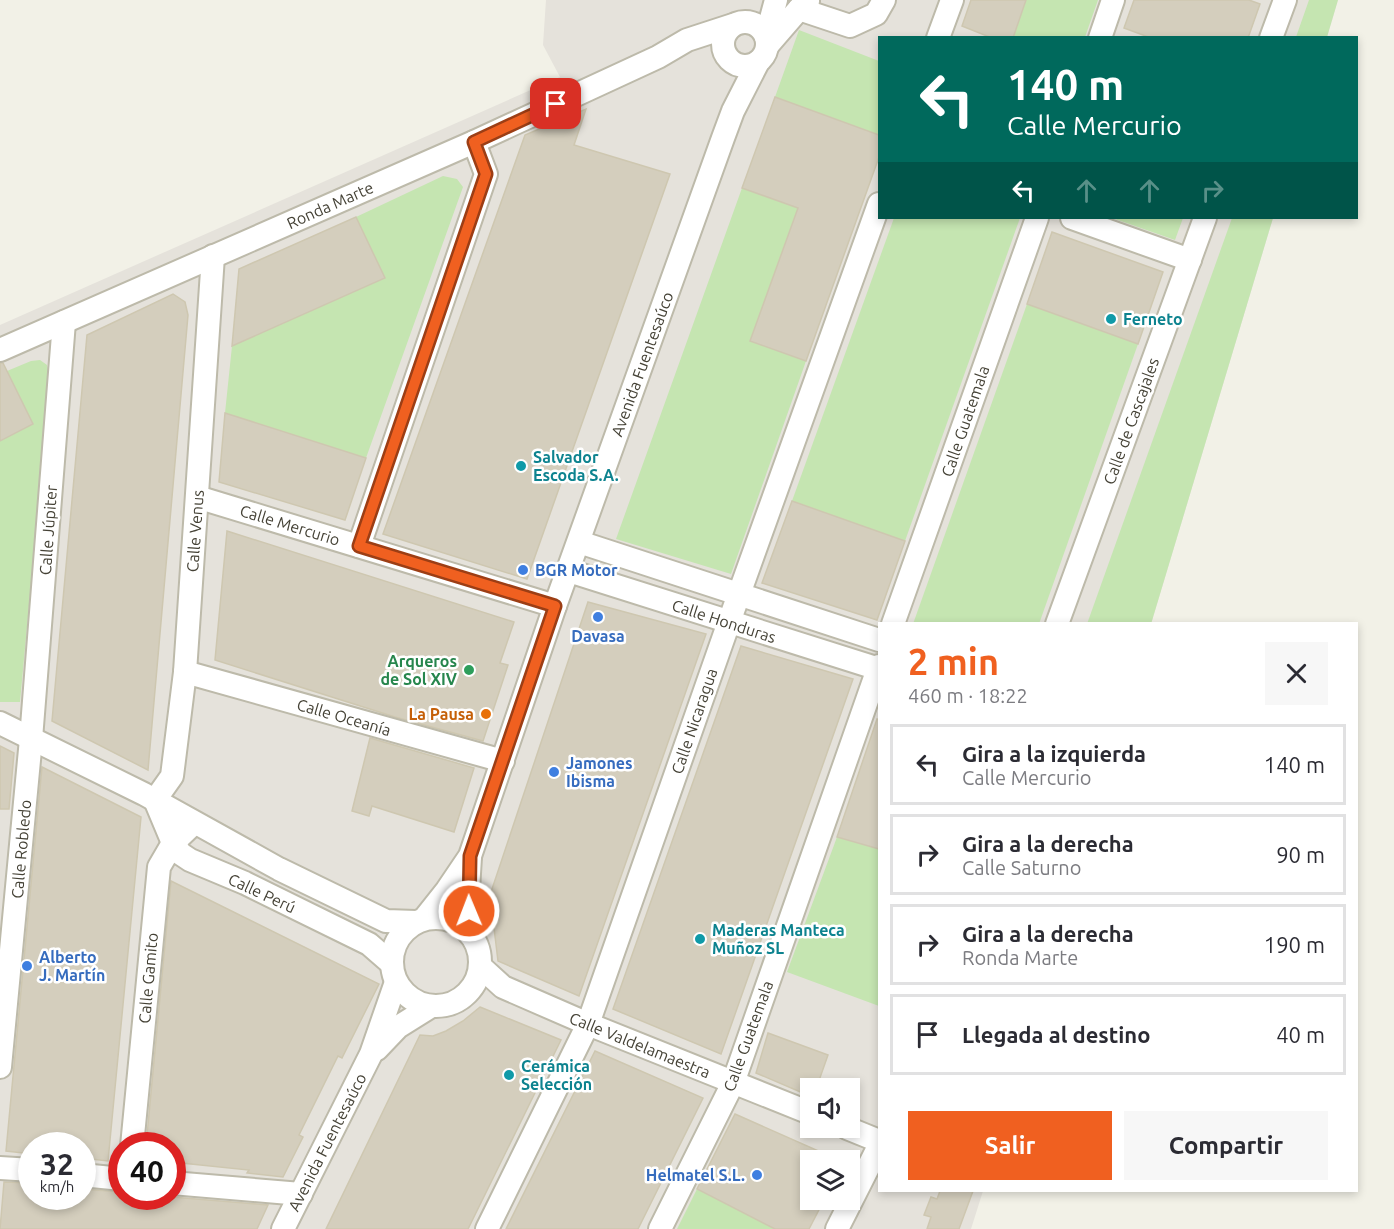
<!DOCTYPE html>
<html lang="es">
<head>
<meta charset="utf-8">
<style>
	:root { --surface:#fff; --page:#f7f7f7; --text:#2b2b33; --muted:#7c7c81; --line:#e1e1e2; --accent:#f06020 }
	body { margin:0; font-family:Ubuntu,sans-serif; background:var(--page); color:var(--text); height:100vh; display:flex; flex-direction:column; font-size:22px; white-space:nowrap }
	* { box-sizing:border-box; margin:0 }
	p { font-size:20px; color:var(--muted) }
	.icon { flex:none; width:33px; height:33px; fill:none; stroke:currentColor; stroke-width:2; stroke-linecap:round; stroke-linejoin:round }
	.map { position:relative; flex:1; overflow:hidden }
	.panel { position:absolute; left:878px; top:622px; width:480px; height:570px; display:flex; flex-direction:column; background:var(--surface); border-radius:0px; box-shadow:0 3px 9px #0003 }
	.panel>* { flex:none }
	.banner { position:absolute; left:878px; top:36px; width:480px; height:183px; border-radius:0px; box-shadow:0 3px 9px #0003; background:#00695c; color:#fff; overflow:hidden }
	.controls { position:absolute; left:800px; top:1078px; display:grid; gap:12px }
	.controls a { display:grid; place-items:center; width:60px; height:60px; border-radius:0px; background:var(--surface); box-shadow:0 3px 9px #0003; font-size:30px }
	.speed { position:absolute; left:18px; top:1132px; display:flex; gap:12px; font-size:30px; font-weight:700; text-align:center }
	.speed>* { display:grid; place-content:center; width:78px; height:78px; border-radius:50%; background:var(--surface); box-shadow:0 3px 9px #0003; line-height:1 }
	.speed small { font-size:15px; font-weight:400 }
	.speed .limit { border:9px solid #d22; background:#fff; color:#111 }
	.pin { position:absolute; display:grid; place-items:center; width:51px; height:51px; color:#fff; margin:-26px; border-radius:12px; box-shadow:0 3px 9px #0006 }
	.me { position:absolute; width:66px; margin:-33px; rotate:359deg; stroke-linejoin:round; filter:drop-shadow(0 0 4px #0008) }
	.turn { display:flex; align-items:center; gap:21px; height:126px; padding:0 30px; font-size:27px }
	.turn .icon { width:78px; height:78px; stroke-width:2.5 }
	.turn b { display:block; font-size:42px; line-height:51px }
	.lanes { display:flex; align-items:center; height:57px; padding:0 30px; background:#0003; justify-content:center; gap:30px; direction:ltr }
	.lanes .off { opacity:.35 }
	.round { display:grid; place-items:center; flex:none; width:63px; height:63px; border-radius:0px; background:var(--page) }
	.overview { display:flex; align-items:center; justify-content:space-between; height:102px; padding:0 30px }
	h1 { font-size:36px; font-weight:700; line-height:45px; color:var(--accent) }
	.button { display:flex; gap:12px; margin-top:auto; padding:12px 30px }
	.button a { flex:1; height:69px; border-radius:0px; background:var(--accent); color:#fff; font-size:24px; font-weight:700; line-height:69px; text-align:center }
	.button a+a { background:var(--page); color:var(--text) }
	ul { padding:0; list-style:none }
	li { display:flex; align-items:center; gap:18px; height:81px; margin:0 12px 9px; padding:0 18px; border:3px solid var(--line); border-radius:0px }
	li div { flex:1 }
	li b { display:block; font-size:22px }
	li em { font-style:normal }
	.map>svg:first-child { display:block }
</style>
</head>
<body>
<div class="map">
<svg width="1394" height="1229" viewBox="0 0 1394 1229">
	<rect width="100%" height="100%" fill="#f2f1e7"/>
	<path fill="#e5e2db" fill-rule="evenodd" d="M 546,0 L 1338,0 L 1327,37 L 879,38 L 879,218 L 1273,218 L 1151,624 L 879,624 L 879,1191 L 983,1191 L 971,1229 L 0,1229 L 0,325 L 560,77 L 543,45 ZM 810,1089 L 849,1089 L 849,1128 L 810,1128 ZM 32,1146 L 82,1146 L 82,1197 L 32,1197 ZM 122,1146 L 172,1146 L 172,1197 L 122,1197 ZM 810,1161 L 849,1161 L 849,1200 L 810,1200 Z"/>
	<g fill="#c5e5b1">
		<polygon points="1026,0 1098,0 1085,37 1013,38"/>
		<polygon points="1309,0 1338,0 1327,37 1296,37"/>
		<polygon points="799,30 879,61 879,135 775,97"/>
		<polygon points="443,176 457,179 463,187 366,458 225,413 232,346 384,278 356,217"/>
		<polygon points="742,188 798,208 751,340 806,361 731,574 616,539"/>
		<polygon points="894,218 1020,218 905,541 792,501"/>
		<polygon points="1112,218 1183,218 1175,240"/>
		<polygon points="1232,218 1273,218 1151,624 1087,624"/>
		<polygon points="1027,304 1138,344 1039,624 913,624"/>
		<polygon points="40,360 47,365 50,379 20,702 0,702 0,441 33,424 7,371 31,361"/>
		<polygon points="837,837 879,849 879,1006 787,972"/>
		<polygon points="697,1189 775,1229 677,1229"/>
	</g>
	<g fill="#d4cebd" stroke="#cec7b0" stroke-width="1.5">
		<polygon points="971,0 1026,0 1013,38 992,38 962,26"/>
		<polygon points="1134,0 1249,0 1260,4 1248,38 1151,38 1124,28"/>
		<polygon points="775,97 879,135 879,157 806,361 750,341 798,208 742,188"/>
		<polygon points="586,109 574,145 670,174 527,579 383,534 525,135"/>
		<polygon points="356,217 385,278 232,346 239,269"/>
		<polygon points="1052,232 1163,272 1138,344 1027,304"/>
		<polygon points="173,294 185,302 188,315 148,770 52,721 87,335"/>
		<polygon points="0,363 3,363 33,424 0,441"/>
		<polygon points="225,413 366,458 345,520 219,482"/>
		<polygon points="792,501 905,541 877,620 762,583"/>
		<polygon points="227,531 514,622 500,663 508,665 483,741 395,717 215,660"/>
		<polygon points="588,602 706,634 579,996 498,961 494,928 485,910"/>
		<polygon points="741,646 853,679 721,1054 613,1009"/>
		<polygon points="877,719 879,720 879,849 837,837"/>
		<polygon points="370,738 474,768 454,832 372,806 369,816 352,811"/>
		<polygon points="0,746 14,753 9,809 0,809"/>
		<polygon points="42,767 141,817 108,1161 82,1158 82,1146 32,1146 32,1154 6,1151"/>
		<polygon points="171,881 379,984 342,1058 338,1056 299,1135 303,1137 283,1177 247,1173 249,1170 172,1162 172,1146 146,1146"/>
		<polygon points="480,1007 561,1040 468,1229 326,1229 420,1035 433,1036 446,1031 463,1021"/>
		<polygon points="768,1033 828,1055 816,1089 810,1089 810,1096 756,1073"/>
		<polygon points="595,1051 703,1098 638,1229 506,1229"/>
		<polygon points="735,1114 841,1161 810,1161 810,1200 824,1200 809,1229 775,1229 697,1189"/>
		<polygon points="4,1182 32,1183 32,1197 82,1197 82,1189 122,1192 122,1197 172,1197 268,1205 257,1229 0,1229"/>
		<polygon points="940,1191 973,1191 959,1229 927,1229 931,1217 924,1215 931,1197 937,1199"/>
	</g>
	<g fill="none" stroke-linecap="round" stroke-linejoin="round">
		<defs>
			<g id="minor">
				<polyline points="799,9 850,26 876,14 884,0"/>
				<circle cx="745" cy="44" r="22"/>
				<polyline points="766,37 776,0"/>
				<polyline points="938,38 952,0"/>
				<polyline points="1100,38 1113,0"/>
				<polyline points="1271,38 1285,0"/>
				<polyline points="767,46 799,9 808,1"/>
				<polyline points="1072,218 1190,260"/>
				<polyline points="0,350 474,142 658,57 687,40 733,25"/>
				<polyline points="197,497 555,606"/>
				<polyline points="579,542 879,640"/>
				<polyline points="359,546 486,174 474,142"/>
				<polyline points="569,571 879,669"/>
				<polyline points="893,624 1037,218"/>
				<polyline points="1057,624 1205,218"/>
				<polyline points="185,672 503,761"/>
				<polyline points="0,723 144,794 279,869 386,921 416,922"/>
				<polyline points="155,800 172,776 185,672 213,256"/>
				<polyline points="155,800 173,843 181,854 190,860 245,883 369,944 392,964"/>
				<polyline points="470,857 468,890 470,933"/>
				<circle cx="436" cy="962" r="44"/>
				<polyline points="424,919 447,890 470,856 555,606 723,138 733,111 758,62"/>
				<polyline points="481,967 503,987 588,1024 810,1113"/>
				<polyline points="377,1049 398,1027 430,1007"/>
				<polyline points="0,1067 31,739 64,322"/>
				<polyline points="847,1128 879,1141"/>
				<polyline points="132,1146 159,867 173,843 194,823"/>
				<polyline points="0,1168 32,1170"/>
				<polyline points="82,1175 122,1179"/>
				<polyline points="172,1183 301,1194"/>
				<polyline points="283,1229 371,1054 396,982"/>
				<polyline points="487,1229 588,1024 729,622 879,204"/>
				<polyline points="660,1229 733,1083 879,666"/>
				<polyline points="837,1229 879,1146"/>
			</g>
		</defs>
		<use href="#minor" stroke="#bdbaaa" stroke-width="26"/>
		<use href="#minor" stroke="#fff" stroke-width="22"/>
	</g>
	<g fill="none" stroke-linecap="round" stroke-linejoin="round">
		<defs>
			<polyline id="route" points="469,911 470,856 555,606 359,546 486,174 474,142 556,104"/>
		</defs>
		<use href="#route" stroke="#9c3e15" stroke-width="15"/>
		<use href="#route" stroke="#f06020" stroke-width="10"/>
	</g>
	<g fill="#0f9aa8" stroke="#fff" stroke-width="2">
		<circle cx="1111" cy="319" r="6"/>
		<circle cx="521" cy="466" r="6"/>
		<circle cx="700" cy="939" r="6"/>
		<circle cx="509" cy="1075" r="6"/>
	</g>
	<g fill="#3f7fe0" stroke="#fff" stroke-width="2">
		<circle cx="523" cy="570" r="6"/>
		<circle cx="598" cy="617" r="6"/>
		<circle cx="554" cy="772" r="6"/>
		<circle cx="27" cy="966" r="6"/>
		<circle cx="757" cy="1175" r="6"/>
	</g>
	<circle fill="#2e9e5b" stroke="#fff" stroke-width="2" cx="469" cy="670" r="6"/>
	<circle fill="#e8710a" stroke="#fff" stroke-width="2" cx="486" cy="714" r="6"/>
	<g text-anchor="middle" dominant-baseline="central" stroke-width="5" stroke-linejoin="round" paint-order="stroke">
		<g font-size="16" fill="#454236" stroke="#fff">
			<text transform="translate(330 205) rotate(-24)">Ronda Marte</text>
			<text transform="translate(642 364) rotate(-70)">Avenida Fuentesaúco</text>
			<text transform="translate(965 421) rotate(-71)">Calle Guatemala</text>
			<text transform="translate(1131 421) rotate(-70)">Calle de Cascajales</text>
			<text transform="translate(290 525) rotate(17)">Calle Mercurio</text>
			<text transform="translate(48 530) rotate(-86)">Calle Júpiter</text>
			<text transform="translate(195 531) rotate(-86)">Calle Venus</text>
			<text transform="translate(724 621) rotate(18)">Calle Honduras</text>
			<text transform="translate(344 717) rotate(16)">Calle Oceanía</text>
			<text transform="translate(694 721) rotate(-71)">Calle Nicaragua</text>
			<text transform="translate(21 849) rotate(-85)">Calle Robledo</text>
			<text transform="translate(262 893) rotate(25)">Calle Perú</text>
			<text transform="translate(148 978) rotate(-85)">Calle Gamito</text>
			<text transform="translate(748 1036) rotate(-70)">Calle Guatemala</text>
			<text transform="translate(640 1045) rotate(22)">Calle Valdelamaestra</text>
			<text transform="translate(327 1142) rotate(-63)">Avenida Fuentesaúco</text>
		</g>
		<g font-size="16" font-weight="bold" fill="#0d838f" stroke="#fff" text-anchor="start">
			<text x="1123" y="319">Ferneto</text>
			<text x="533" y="457">Salvador<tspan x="533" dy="18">Escoda S.A.</tspan></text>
			<text x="712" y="930">Maderas Manteca<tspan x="712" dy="18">Muñoz SL</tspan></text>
			<text x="521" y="1066">Cerámica<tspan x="521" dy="18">Selección</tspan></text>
		</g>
		<g font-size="16" font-weight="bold" fill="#366cbe" stroke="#fff" text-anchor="start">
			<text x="535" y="570">BGR Motor</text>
			<text x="598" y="636" text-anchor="middle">Davasa</text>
			<text x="566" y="763">Jamones<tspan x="566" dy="18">Ibisma</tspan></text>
			<text x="39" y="957">Alberto<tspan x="39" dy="18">J. Martín</tspan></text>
			<text x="745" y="1175" text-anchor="end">Helmatel S.L.</text>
		</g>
		<g font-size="16" font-weight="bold" fill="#27864d" stroke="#fff" text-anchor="end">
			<text x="457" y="661">Arqueros<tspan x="457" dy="18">de Sol XIV</tspan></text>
		</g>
		<g font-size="16" font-weight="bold" fill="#c56008" stroke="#fff" text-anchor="end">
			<text x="474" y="714">La Pausa</text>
		</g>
	</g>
</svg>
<div class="controls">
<a><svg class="icon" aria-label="sound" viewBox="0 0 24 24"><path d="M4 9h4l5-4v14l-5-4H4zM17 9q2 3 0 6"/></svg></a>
<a><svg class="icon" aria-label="layers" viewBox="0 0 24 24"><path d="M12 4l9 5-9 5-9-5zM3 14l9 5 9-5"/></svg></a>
</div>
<div class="speed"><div>32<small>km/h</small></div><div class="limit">40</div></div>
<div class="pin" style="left:556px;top:104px;background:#d93025"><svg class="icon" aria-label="arrive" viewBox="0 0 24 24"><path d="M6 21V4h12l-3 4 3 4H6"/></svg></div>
<svg class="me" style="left:469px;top:911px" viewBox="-20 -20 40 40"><circle r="17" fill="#f06020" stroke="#fff" stroke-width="3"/><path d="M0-11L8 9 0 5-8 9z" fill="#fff"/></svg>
<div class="banner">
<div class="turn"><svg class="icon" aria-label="left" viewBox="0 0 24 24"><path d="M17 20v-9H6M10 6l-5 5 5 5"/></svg><div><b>140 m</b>Calle Mercurio</div></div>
<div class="lanes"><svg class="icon" aria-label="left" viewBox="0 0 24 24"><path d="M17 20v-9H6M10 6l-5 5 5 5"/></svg><svg class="icon off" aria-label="ahead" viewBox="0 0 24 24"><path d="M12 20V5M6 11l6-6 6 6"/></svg><svg class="icon off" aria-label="ahead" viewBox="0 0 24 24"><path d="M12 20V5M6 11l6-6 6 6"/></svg><svg class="icon off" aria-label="right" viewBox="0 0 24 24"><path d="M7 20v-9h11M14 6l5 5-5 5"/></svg></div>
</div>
<section class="panel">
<div class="overview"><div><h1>2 min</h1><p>460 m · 18:22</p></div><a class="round"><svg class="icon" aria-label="close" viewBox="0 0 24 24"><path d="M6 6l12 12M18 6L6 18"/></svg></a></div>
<ul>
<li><svg class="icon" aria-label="left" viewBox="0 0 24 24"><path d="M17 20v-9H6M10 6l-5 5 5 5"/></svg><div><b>Gira a la izquierda</b><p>Calle Mercurio</p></div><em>140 m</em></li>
<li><svg class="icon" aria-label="right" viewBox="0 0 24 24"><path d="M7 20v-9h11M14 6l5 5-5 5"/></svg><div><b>Gira a la derecha</b><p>Calle Saturno</p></div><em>90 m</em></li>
<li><svg class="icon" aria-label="right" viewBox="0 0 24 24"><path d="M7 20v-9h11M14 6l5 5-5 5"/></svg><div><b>Gira a la derecha</b><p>Ronda Marte</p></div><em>190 m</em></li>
<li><svg class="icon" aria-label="arrive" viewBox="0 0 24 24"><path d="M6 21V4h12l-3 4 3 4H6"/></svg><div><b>Llegada al destino</b></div><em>40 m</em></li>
</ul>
<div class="button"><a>Salir</a><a>Compartir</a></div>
</section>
</div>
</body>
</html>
